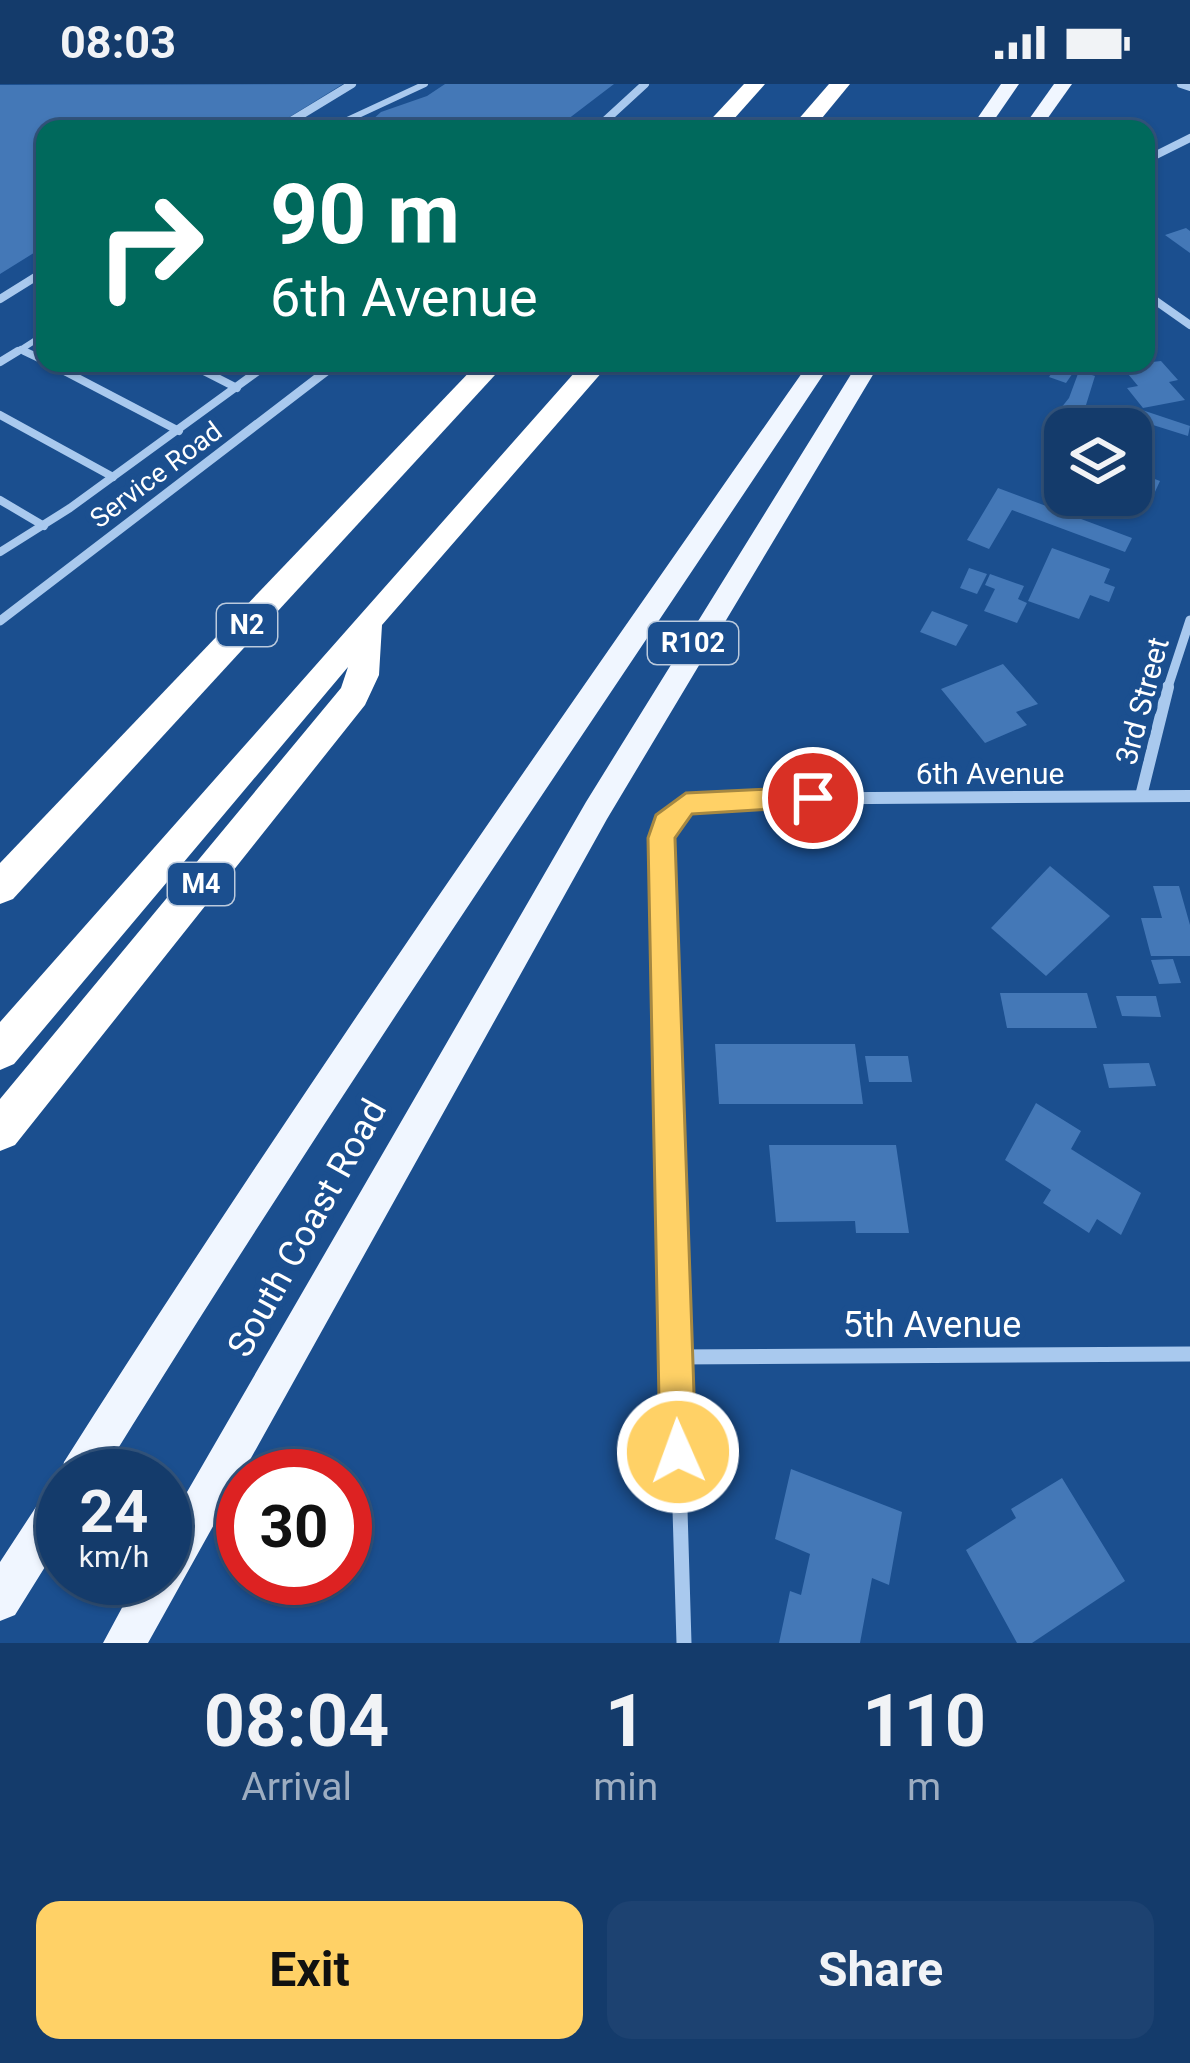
<!DOCTYPE html>
<html lang="en">
<head>
<meta charset="utf-8">
<style>
	:root { --surface:#143b6b; --page:#1d4271; --text:#f1f3f6; --muted:#9dadc1; --line:#33557e; --accent:#ffd166 }
	body { margin:0; font-family:Roboto,sans-serif; background:var(--page); color:var(--text); height:100vh; display:flex; flex-direction:column; font-size:45px; white-space:nowrap }
	* { box-sizing:border-box; margin:0 }
	p { font-size:39px; color:var(--muted) }
	.icon { flex:none; width:66px; height:66px; fill:none; stroke:currentColor; stroke-width:2; stroke-linecap:round; stroke-linejoin:round }
	.map { position:relative; height:1559px; overflow:hidden }
	.sheet { display:flex; flex-direction:column; background:var(--surface); flex:1 }
	.sheet>* { flex:none }
	.top-card { position:absolute; left:36px; top:36px; width:1119px; height:252px; border-radius:24px; box-shadow:0 3px 9px #0004,0 0 0 3px var(--line); background:#00695c; color:#fff; overflow:hidden }
	.fabs { position:absolute; left:1044px; top:324px; display:grid; gap:24px }
	.fabs a { display:grid; place-items:center; width:108px; height:108px; border-radius:24px; background:var(--surface); box-shadow:0 3px 9px #0004,0 0 0 3px var(--line); font-size:60px }
	.speed { position:absolute; left:36px; top:1365px; display:flex; gap:24px; font-size:60px; font-weight:700; text-align:center }
	.speed>* { display:grid; place-content:center; width:156px; height:156px; border-radius:50%; background:var(--surface); box-shadow:0 3px 9px #0004,0 0 0 3px var(--line); line-height:1 }
	.speed small { font-size:30px; font-weight:400 }
	.speed .limit { border:18px solid #d22; background:#fff; color:#111 }
	.pin { position:absolute; display:grid; place-items:center; width:102px; height:102px; color:#fff; margin:-51px; border:6px solid #fff; border-radius:50%; box-shadow:0 3px 12px #0007 }
	.me { position:absolute; width:132px; margin:-66px; rotate:358deg; stroke-linejoin:round; filter:drop-shadow(0 0 9px #0008) }
	.turn { display:flex; align-items:center; gap:42px; height:252px; padding:0 36px; font-size:54px }
	.turn .icon { width:156px; height:156px; stroke-width:2.5 }
	.turn b { display:block; font-size:84px; line-height:102px }
	.eta { display:flex; justify-content:space-evenly; align-items:center; height:204px; text-align:center }
	.eta b { font-size:72px; font-weight:700; line-height:84px }
	.cta { display:flex; gap:24px; margin-top:auto; padding:24px 36px }
	.cta a { flex:1; height:138px; border-radius:24px; background:var(--accent); color:#111; font-size:48px; font-weight:700; line-height:138px; text-align:center }
	.cta a+a { background:var(--page); color:var(--text) }
	.status { display:flex; justify-content:space-between; align-items:center; height:84px; padding:0 60px; background:var(--surface); direction:ltr }
	.status svg { height:33px; fill:currentColor }
	.map>svg:first-child { display:block }
</style>
</head>
<body>
<div class="status"><b>08:03</b><svg viewBox="0 0 49 12"><path d="M0 12V9h3v3zM5 12V6h3v6zM10 12V3h3v9zM15 12V0h3v12zM26 1h20v11H26zM47 4h2v5h-2z"/></svg></div>
<div class="map">
<svg width="1190" height="1559" viewBox="0 0 1190 1559">
	<rect width="100%" height="100%" fill="#1b4f8f"/>
	<g fill="#4478b7">
		<polygon points="343,0 270,45 242,45 228,39 219,45 45,45 45,162 0,190 0,1"/>
		<polygon points="445,0 614,0 555,45 362,45 381,28 427,12"/>
		<polygon points="1186,144 1190,147 1190,169 1165,151"/>
		<polygon points="1146,271 1152,278 1161,277 1178,296 1169,298 1185,316 1143,324 1127,304 1138,302 1119,279 1146,279"/>
		<polygon points="1059,279 1079,280 1066,299 1049,293"/>
		<polygon points="1079,287 1095,292 1086,321 1127,333 1122,343 1077,329 1067,345 1049,339 1069,314"/>
		<polygon points="1142,326 1190,342 1188,352 1137,336"/>
		<polygon points="1131,372 1150,378 1144,391 1160,397 1148,423 1115,412 1131,411"/>
		<polygon points="998,404 1132,454 1125,468 1012,426 989,465 967,456"/>
		<polygon points="1052,464 1110,485 1104,499 1115,503 1109,518 1090,511 1079,535 1028,517"/>
		<polygon points="969,484 987,490 977,510 960,504"/>
		<polygon points="990,490 1024,502 1018,515 1027,519 1017,539 984,527 995,505 985,501"/>
		<polygon points="932,527 968,541 956,562 920,548"/>
		<polygon points="1003,580 1038,620 1016,628 1027,641 985,659 941,605"/>
		<polygon points="1050,782 1110,832 1046,892 991,844"/>
		<polygon points="1153,802 1179,802 1190,841 1190,872 1151,872 1141,834 1162,834"/>
		<polygon points="1173,875 1181,899 1159,900 1151,876"/>
		<polygon points="1000,909 1087,909 1097,944 1007,944"/>
		<polygon points="1116,912 1156,912 1161,933 1122,932"/>
		<polygon points="715,960 855,960 863,1020 719,1020"/>
		<polygon points="865,972 908,972 912,998 869,998"/>
		<polygon points="1149,979 1156,1002 1109,1004 1103,980"/>
		<polygon points="1036,1019 1081,1047 1071,1065 1141,1109 1121,1151 1097,1135 1089,1149 1043,1119 1051,1106 1005,1076"/>
		<polygon points="769,1061 896,1061 909,1149 856,1149 855,1137 776,1138"/>
		<polygon points="791,1385 902,1428 889,1501 872,1494 860,1559 779,1559 790,1507 801,1511 810,1470 775,1455"/>
		<polygon points="1062,1394 1125,1497 1032,1559 1017,1559 966,1466 1016,1434 1011,1425"/>
	</g>
	<g fill="none" stroke-linecap="round" stroke-linejoin="round">
		<g stroke="#a9c9ee" stroke-width="6">
			<polyline points="328,45 425,0"/>
			<polyline points="21,265 30,270"/>
			<polyline points="14,270 45,250"/>
		</g>
		<g stroke="#a9c9ee" stroke-width="8">
			<polyline points="24,267 45,277"/>
			<polyline points="0,278 18,267"/>
			<polyline points="49,279 179,347"/>
			<polyline points="188,279 237,304"/>
			<polyline points="0,331 113,393"/>
			<polyline points="0,416 44,442"/>
			<polyline points="0,468 70,424 269,279"/>
		</g>
		<g stroke="#a9c9ee" stroke-width="8">
			<polyline points="1181,0 1190,3"/>
			<polyline points="278,45 352,0"/>
			<polyline points="596,45 645,0"/>
			<polyline points="1146,76 1190,54"/>
			<polyline points="1146,210 1190,241"/>
			<polyline points="0,215 45,187"/>
		</g>
		<g stroke="#a9c9ee" stroke-width="9">
			<polyline points="0,537 337,279"/>
			<polyline points="1167,606 1190,536"/>
		</g>
		<g stroke="#a9c9ee" stroke-width="12">
			<polyline points="1141,712 1168,603"/>
			<polyline points="668,1029 661,801 666,739 686,720 719,715 1190,712"/>
		</g>
		<g stroke="#a9c9ee" stroke-width="15">
			<polyline points="668,1026 684,1559"/>
			<polyline points="675,1273 1190,1270"/>
		</g>
		<g fill="#f0f6ff" fill-rule="evenodd">
			<polygon points="1001,0 1019,0 988,45 970,45"/>
			<polygon points="1054,0 1072,0 1040,45 1022,45"/>
			<path d="M 809,279 L 831,279 C 585,649 334,1014 101,1392 L 63,1392 L 63,1454 L 15,1531 L 0,1537 L 0,1478 L 49,1403 L 60,1398 L 64,1378 C 301,1004 555,642 809,279 Z"/>
			<polygon points="858,279 880,279 607,735 148,1559 103,1559 138,1494 165,1494 165,1446 586,718"/>
		</g>
		<g fill="#fff" fill-rule="evenodd">
			<polygon points="744,0 765,0 725,45 702,45"/>
			<polygon points="829,0 850,0 813,45 790,45"/>
			<polygon points="478,279 506,279 13,815 0,820 0,779"/>
			<polygon points="583,279 610,279 382,541 379,591 365,621 15,1061 0,1067 0,1015 341,604 348,583 14,980 0,986 0,938"/>
		</g>
	</g>
	<polygon fill="#ffd166" stroke="#a68842" stroke-width="3" points="813,703 822,706 826,714 822,722 692,730 675,754 696,1368 691,1381 678,1386 665,1381 660,1368 648,754 656,731 686,709"/>
	<g text-anchor="middle" dominant-baseline="central" stroke-width="12" stroke-linejoin="round" paint-order="stroke">
		<g font-size="27" fill="#fff" stroke="#1b4f8f">
			<text transform="translate(156 391) rotate(-37)">Service Road</text>
		</g>
		<g fill="#1b4f8f" stroke="#bbcadd" stroke-width="3">
			<rect x="217" y="520" width="60" height="42" rx="9"/>
			<rect x="648" y="538" width="90" height="42" rx="9"/>
			<rect x="168" y="779" width="66" height="42" rx="9"/>
		</g>
		<g font-size="27" font-weight="bold" fill="#fff">
			<text x="247" y="541">N2</text>
			<text x="693" y="559">R102</text>
			<text x="201" y="800">M4</text>
		</g>
		<g font-size="30" fill="#fff" stroke="#1b4f8f">
			<text transform="translate(1142 617) rotate(-75)">3rd Street</text>
			<text x="990" y="689">6th Avenue</text>
		</g>
		<g font-size="36" fill="#fff" stroke="#1b4f8f">
			<text transform="translate(307 1144) rotate(-61)">South Coast Road</text>
			<text x="932" y="1241">5th Avenue</text>
		</g>
	</g>
</svg>
<div class="fabs">
<a><svg class="icon" aria-label="layers" viewBox="0 0 24 24"><path d="M12 4l9 5-9 5-9-5zM3 14l9 5 9-5"/></svg></a>
</div>
<div class="speed"><div>24<small>km/h</small></div><div class="limit">30</div></div>
<div class="pin" style="left:813px;top:714px;background:#d93025"><svg class="icon" aria-label="arrive" viewBox="0 0 24 24"><path d="M6 21V4h12l-3 4 3 4H6"/></svg></div>
<svg class="me" style="left:678px;top:1368px" viewBox="-20 -20 40 40"><circle r="17" fill="#ffd166" stroke="#fff" stroke-width="3"/><path d="M0-11L8 9 0 5-8 9z" fill="#fff"/></svg>
<div class="top-card">
<div class="turn"><svg class="icon" aria-label="right" viewBox="0 0 24 24"><path d="M7 20v-9h11M14 6l5 5-5 5"/></svg><div><b>90 m</b>6th Avenue</div></div>
</div>
</div>
<section class="sheet">
<div class="eta">
<div><b>08:04</b><p>Arrival</p></div>
<div><b>1</b><p>min</p></div>
<div><b>110</b><p>m</p></div>
</div>
<div class="cta"><a>Exit</a><a>Share</a></div>
</section>
</body>
</html>
